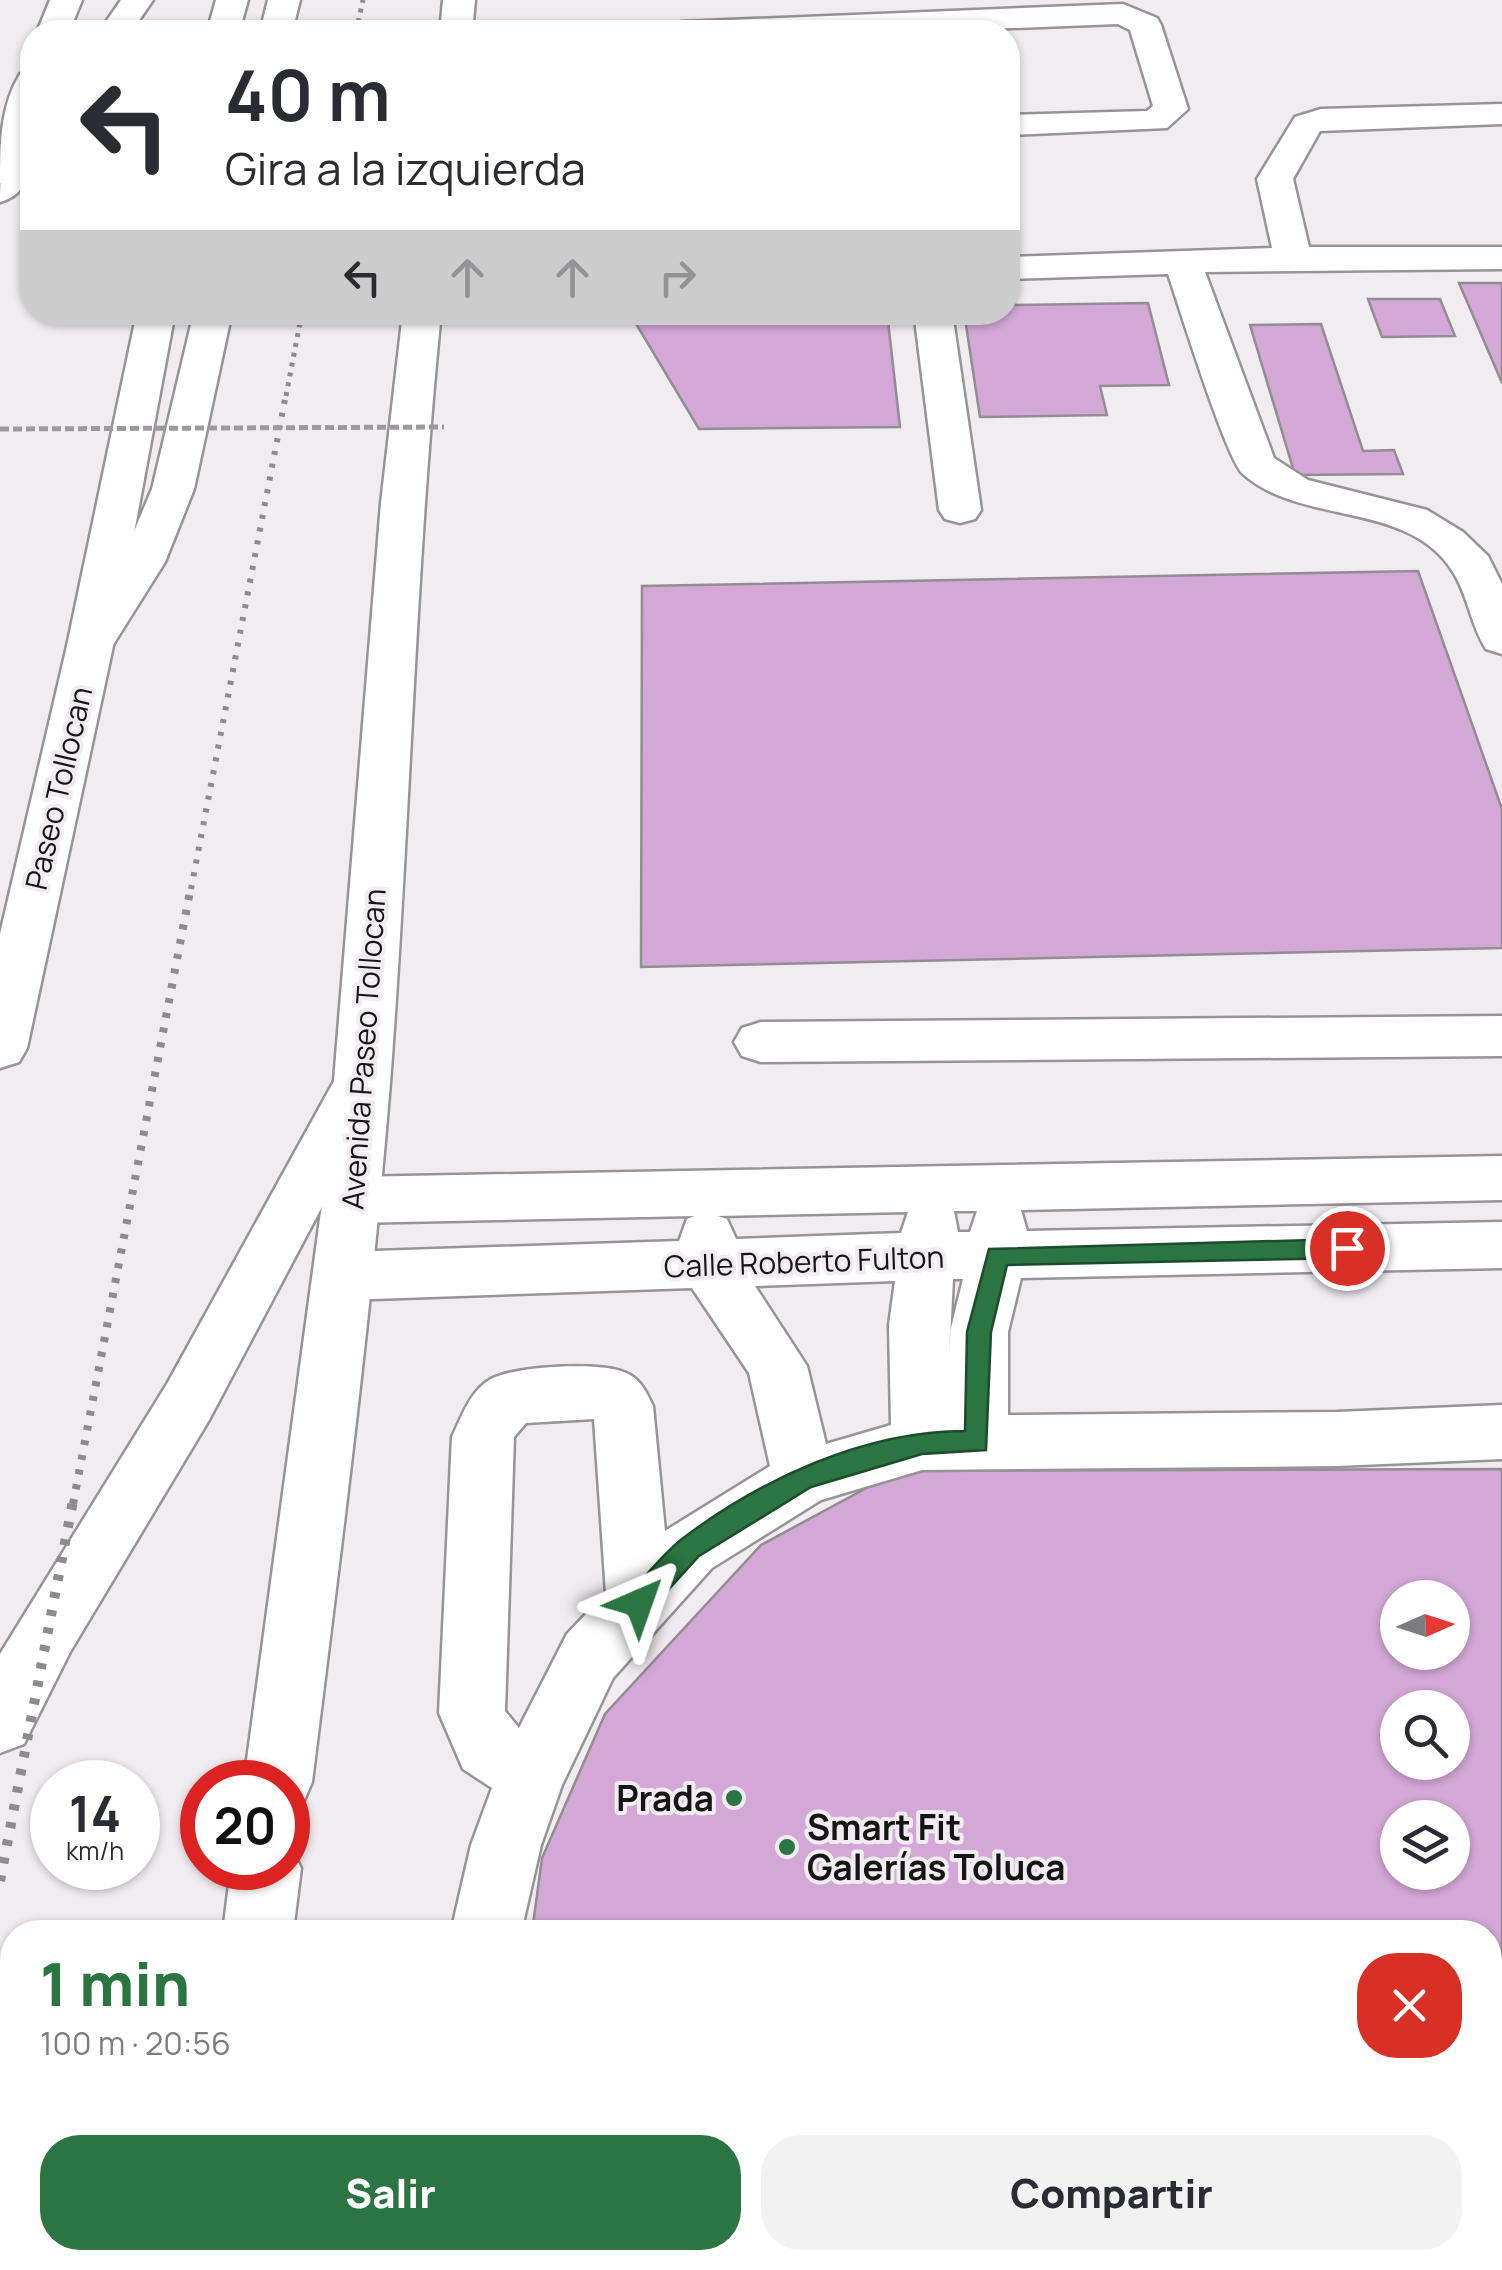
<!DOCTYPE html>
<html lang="es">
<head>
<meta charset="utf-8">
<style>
	:root { --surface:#fff; --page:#f2f2f3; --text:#2b2b33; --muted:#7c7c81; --accent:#2b7543 }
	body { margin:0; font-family:Manrope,sans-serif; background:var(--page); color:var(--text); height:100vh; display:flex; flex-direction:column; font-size:38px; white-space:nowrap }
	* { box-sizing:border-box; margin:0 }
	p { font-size:32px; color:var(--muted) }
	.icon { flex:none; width:55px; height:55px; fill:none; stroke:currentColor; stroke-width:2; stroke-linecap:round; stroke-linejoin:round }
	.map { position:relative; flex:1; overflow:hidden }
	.details { position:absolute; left:0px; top:1920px; width:1502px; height:350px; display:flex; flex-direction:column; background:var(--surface); border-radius:40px 40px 0 0; box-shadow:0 2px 8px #0004 }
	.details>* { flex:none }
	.top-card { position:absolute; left:20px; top:20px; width:1000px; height:305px; border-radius:40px; box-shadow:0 2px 8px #0004; background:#fff; color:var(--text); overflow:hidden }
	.needle { width:65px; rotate:87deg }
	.fabs { position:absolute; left:1380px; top:1580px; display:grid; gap:20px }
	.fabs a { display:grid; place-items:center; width:90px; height:90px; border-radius:50%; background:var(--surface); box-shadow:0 2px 8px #0004; font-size:50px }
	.speed { position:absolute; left:30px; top:1760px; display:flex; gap:20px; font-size:50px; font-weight:700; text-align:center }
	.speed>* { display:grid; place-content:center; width:130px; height:130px; border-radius:50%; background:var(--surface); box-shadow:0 2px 8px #0004; line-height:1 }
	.speed small { font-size:25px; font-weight:400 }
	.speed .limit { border:15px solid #d22; background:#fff; color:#111 }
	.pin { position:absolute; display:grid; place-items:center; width:85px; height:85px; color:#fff; margin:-42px; border:5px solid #fff; border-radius:50%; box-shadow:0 2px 10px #0007 }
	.me { position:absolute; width:110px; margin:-55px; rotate:43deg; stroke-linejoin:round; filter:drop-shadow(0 0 8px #0008) }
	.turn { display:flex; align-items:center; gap:35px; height:210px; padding:0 40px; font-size:45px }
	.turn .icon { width:130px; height:130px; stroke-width:2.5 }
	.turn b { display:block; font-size:70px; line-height:85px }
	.lanes { display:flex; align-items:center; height:95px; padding:0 40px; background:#0003; justify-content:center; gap:50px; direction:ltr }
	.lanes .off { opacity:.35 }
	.round { display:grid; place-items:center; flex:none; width:105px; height:105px; border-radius:40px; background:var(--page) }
	.headline { display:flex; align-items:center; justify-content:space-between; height:170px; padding:0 40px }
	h1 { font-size:60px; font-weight:800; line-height:75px; color:var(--accent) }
	.primary-button { display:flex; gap:20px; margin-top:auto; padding:20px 40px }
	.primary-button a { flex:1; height:115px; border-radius:40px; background:var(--accent); color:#fff; font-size:40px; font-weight:800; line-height:115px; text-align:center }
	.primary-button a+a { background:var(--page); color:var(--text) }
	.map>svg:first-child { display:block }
</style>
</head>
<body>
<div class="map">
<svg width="1502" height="2270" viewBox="0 0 1502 2270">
	<rect width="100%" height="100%" fill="#f0ecf0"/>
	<g fill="#d3a7d6" stroke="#918d91" stroke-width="2.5" fill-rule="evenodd">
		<polygon points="1459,283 1502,283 1502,383"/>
		<polygon points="1368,299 1440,299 1455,336 1382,337"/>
		<polygon points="1148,303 1169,385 1100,386 1107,415 980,417 964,312 1008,312 1008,305"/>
		<polygon points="629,312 887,312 900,427 699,429"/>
		<polygon points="1321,324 1363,451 1394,450 1403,474 1295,475 1250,325"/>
		<polygon points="1418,571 1502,809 1502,948 641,967 642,586"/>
		<path d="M 1502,1469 L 1502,2270 L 546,2270 L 544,2258 L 1490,2258 L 1490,1932 L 532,1932 L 542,1858 L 605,1714 L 761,1545 L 898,1471 ZM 1398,1598 L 1452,1598 L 1452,1652 L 1398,1652 ZM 1398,1708 L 1452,1708 L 1452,1762 L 1398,1762 ZM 1398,1818 L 1452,1818 L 1452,1872 L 1398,1872 Z"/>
	</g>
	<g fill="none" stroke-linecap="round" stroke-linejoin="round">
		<defs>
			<g id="minor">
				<polygon points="1123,4 1157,18 1161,25 1188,109 1167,128 1008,135 1008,115 1147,111 1153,106 1130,30 1118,24 909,32 665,32 681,22"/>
				<path d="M 1502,104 L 1502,124 L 1320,131 L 1293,179 L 1309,247 L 1502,247 L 1502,269 L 1205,272 L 1274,458 L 1308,480 L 1427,510 L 1463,532 L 1488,556 L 1502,584 L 1502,654 L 1486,649 C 1471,626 1468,595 1453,572 C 1409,500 1301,526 1243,474 C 1226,459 1179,306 1168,274 L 1008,279 L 1008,257 L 1272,248 L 1257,179 L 1295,117 L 1321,109 Z"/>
				<polygon points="914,312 952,312 981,510 975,519 960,523 945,519 939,510"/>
				<polygon points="1502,1016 1502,1056 761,1062 742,1056 734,1042 742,1028 761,1022"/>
				<path d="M 1502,1156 L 1502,1200 L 1021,1210 L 1027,1231 L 1502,1222 L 1502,1268 L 1021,1278 L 1008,1332 L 1008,1415 L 1337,1412 L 1502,1405 L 1502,1459 L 1337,1466 L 922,1470 L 821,1500 L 712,1568 L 613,1678 L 562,1785 L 541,1845 L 521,1932 L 451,1932 L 471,1845 L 492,1788 L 463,1769 L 439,1713 L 452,1437 C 462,1416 470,1391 491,1379 C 514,1366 609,1360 630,1375 C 642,1382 647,1394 653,1406 L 665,1531 L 770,1466 L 749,1373 L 692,1288 L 345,1300 L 325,1293 L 316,1276 L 325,1259 L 345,1252 L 679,1241 L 687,1219 L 694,1216 L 351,1223 L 331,1216 L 323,1200 L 331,1184 L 351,1177 ZM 954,1211 L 977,1211 L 970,1232 L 958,1232 ZM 908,1212 L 901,1233 L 736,1239 L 727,1219 L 718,1216 ZM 953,1279 L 963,1279 L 950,1332 L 949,1357 ZM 895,1281 L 889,1325 L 891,1425 L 826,1444 L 807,1366 L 755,1286 ZM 594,1419 L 606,1593 L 567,1634 L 519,1728 L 505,1711 L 514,1437 L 526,1423 Z"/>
				<polygon points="403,2258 481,2258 480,2270 402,2270"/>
				<polygon points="496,2258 574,2258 577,2270 499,2270"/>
			</g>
			<g id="major">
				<polygon points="121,0 153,0 131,32 99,32"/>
				<polygon points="268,0 300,0 292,32 260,32"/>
				<polygon points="443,0 475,0 472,32 440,32"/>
				<path d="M 32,137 C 34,164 30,194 0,202 C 0,175 1,145 32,137 Z"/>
				<polygon points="194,312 232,312 194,489 165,562 106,656 90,661 74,656 67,646 121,562 152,489"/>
				<path d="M 403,312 L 441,312 C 415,569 410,826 390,1083 C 371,1317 341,1549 312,1782 L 302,1805 L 288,1811 L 288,1782 L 244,1782 L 327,1167 L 381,503 Z"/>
				<polygon points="288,1842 301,1868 293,1932 223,1932 231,1868 288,1868"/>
				<polygon points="175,2258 253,2258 252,2270 174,2270"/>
			</g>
			<g id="highway">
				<polygon points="50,0 82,0 69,32 37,32"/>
				<polygon points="216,0 248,0 239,32 207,32"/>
				<path d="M 32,71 C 34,107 34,148 13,180 L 0,183 C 0,145 0,107 20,74 Z"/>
				<polygon points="137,312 175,312 113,646 27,1048 19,1062 0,1068 0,934 67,646"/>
				<polygon points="363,1057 382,1063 390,1078 209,1420 70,1652 24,1744 0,1753 0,1654 167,1384 344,1063"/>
			</g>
		</defs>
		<use href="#minor" stroke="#979497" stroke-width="5"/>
		<use href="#major" stroke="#979497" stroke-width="5"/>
		<use href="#highway" stroke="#979497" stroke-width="5"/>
		<use href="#minor" fill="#fff" fill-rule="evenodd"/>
		<use href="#major" fill="#fff" fill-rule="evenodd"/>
		<use href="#highway" fill="#fff" fill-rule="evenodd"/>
		<g stroke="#8d8b8d" stroke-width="5" stroke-dasharray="4 6" stroke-linecap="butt">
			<polyline points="356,32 363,0"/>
			<polyline points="286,396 302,312"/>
		</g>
		<polyline stroke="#8d8b8d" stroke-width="6" stroke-dasharray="4 9" stroke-linecap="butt" points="191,889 286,394"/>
		<polyline stroke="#8d8b8d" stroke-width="8" stroke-dasharray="5 10" stroke-linecap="butt" points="73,1504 191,886"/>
		<polyline stroke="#8d8b8d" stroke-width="10" stroke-dasharray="6 12" stroke-linecap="butt" points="0,1881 73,1501"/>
		<polyline stroke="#9d9a9d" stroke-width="5" stroke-dasharray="9 4" stroke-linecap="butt" points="0,429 444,427"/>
	</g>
	<path fill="#2b7543" stroke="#1c4c2c" stroke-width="2.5" d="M 1347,1239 L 1359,1248 L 1347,1258 L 1007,1265 L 991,1332 L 986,1450 L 922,1454 L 811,1487 L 699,1556 L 648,1612 L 639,1615 L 629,1612 L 625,1603 L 629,1594 C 646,1576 663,1554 682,1539 C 761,1479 865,1431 965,1431 L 967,1332 L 989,1249 Z"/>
	<g fill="#2b7543" stroke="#f0ecf0" stroke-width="4">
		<circle cx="734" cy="1798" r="10"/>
		<circle cx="787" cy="1847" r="10"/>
	</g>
	<g text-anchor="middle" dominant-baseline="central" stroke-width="8" stroke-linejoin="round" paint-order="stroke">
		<g font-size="30" fill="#161516" stroke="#f0ecf0">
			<text transform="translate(58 788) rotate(-77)">Paseo Tollocan</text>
			<text transform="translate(363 1049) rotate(-86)">Avenida Paseo Tollocan</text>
			<text transform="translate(804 1261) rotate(-2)">Calle Roberto Fulton</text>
		</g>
		<g font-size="35" font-weight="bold" fill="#161516" stroke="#f0ecf0" text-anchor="end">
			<text x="714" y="1798">Prada</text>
			<text x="807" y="1827" text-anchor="start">Smart Fit<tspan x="807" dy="40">Galerías Toluca</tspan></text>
		</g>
	</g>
</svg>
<div class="fabs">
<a><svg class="needle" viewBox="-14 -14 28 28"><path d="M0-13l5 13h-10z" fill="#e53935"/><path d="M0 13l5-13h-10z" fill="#7c7c81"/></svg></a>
<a><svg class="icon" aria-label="search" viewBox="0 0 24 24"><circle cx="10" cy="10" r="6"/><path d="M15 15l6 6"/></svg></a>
<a><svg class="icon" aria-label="layers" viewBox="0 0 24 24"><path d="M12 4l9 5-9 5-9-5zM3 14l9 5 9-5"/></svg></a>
</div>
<div class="speed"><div>14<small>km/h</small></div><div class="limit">20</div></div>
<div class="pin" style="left:1347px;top:1248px;background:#d93025"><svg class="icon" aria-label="arrive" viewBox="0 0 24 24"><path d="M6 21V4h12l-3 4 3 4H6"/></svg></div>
<svg class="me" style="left:639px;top:1603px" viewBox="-20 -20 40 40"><path d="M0-17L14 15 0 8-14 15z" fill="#2b7543" stroke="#fff" stroke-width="4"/></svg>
<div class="top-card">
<div class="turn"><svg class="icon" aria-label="left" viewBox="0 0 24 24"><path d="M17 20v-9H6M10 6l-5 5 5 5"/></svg><div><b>40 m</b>Gira a la izquierda</div></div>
<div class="lanes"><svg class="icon" aria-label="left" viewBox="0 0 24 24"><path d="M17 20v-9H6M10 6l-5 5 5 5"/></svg><svg class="icon off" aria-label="ahead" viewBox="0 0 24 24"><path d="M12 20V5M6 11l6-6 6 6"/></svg><svg class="icon off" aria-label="ahead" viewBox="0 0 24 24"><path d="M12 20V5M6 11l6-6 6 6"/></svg><svg class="icon off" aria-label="right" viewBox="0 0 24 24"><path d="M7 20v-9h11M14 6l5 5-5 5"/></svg></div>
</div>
<section class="details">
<div class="headline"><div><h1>1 min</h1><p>100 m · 20:56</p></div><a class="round" style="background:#d93025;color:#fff"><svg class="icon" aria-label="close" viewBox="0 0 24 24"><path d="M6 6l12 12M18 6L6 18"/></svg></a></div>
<div class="primary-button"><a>Salir</a><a>Compartir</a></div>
</section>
</div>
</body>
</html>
